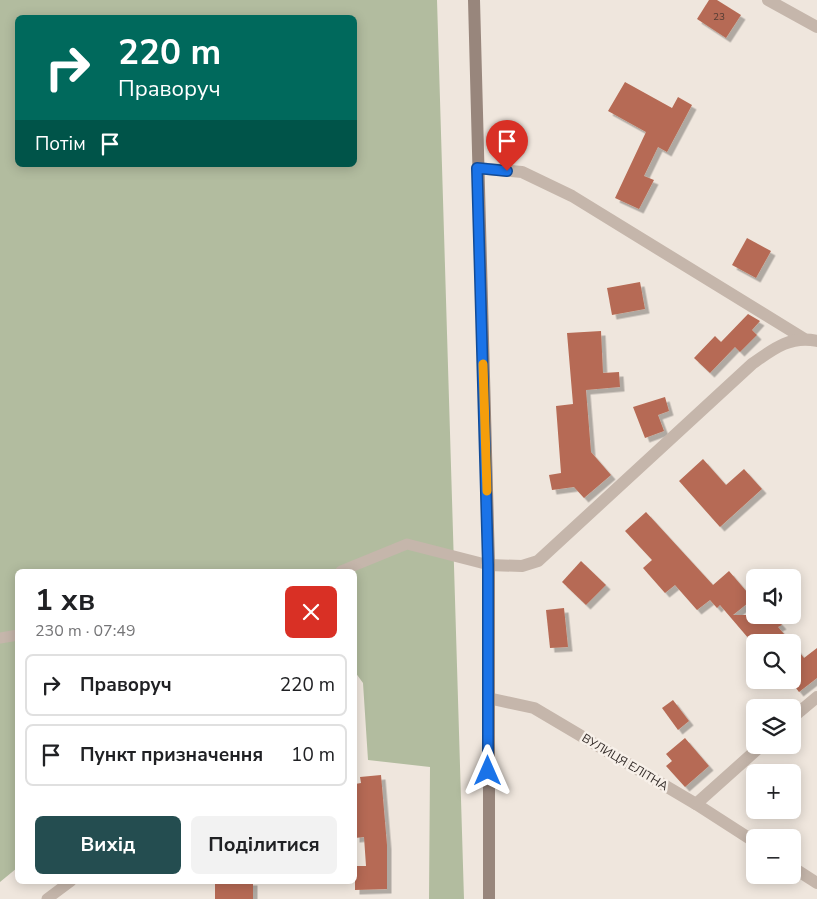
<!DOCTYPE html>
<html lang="uk">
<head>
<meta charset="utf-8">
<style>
	:root { --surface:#fff; --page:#f2f2f2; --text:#202124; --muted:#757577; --line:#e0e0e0; --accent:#244d50 }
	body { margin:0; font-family:"Nunito Sans",sans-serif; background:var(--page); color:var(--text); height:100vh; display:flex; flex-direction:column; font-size:19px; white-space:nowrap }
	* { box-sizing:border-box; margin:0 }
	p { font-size:16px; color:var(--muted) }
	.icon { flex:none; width:28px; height:28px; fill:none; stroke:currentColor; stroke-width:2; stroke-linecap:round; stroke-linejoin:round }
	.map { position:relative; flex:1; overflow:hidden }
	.panel { position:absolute; left:15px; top:569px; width:342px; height:315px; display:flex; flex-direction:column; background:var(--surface); border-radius:8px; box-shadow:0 2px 12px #0003 }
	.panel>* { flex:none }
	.banner { position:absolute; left:15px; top:15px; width:342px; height:152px; border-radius:8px; box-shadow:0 2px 12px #0003; background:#00695c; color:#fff; overflow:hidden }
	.controls { position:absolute; left:746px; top:569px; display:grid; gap:10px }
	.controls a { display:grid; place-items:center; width:55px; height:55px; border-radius:8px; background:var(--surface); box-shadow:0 2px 12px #0003; font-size:25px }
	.pin { position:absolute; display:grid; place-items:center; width:42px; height:42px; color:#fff; margin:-51px -21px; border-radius:50% 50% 50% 0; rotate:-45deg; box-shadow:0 0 5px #0007 }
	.pin .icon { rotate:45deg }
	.me { position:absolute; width:55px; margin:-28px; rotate:0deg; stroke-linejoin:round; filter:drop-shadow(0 0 4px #0008) }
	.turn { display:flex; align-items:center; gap:18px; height:105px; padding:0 20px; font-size:22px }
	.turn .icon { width:65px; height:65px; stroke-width:2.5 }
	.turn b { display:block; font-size:35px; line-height:42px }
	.then { display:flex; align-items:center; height:48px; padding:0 20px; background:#0003; gap:10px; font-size:19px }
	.round { display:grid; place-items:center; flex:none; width:52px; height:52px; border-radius:8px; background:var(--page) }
	.head { display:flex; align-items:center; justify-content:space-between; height:85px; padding:0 20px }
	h1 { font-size:30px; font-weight:700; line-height:38px }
	.button { display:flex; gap:10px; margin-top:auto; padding:10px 20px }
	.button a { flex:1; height:58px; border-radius:8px; background:var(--accent); color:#fff; font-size:20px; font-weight:700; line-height:58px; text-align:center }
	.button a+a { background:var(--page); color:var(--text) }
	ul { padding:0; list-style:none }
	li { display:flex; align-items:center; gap:15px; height:62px; margin:0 10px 8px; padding:0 10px; border:2px solid var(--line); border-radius:8px }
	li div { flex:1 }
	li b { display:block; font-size:19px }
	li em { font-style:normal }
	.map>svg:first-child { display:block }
</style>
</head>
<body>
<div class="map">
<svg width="817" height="899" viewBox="0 0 817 899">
	<defs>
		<filter id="shadow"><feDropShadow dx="4.5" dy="4.5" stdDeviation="0" flood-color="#0004"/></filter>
	</defs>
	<rect width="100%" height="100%" fill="#efe6dd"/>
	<path fill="#b2bc9f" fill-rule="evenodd" d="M 0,0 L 437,0 L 464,899 L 429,899 L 430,767 L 368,760 L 363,683 L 355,672 L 355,571 L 18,571 L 17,868 L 0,882 ZM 18,18 L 355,18 L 355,165 L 18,165 Z"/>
	<g fill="#b66b54" filter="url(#shadow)">
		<polygon points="709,0 717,0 741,15 726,38 697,19"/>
		<polygon points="625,82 672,108 678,97 692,105 667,152 658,147 644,176 654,180 639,209 615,198 646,132 608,111"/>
		<polygon points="747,238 771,251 756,278 732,265"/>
		<polygon points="640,282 645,309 612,315 607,288"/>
		<polygon points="748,314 760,321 752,330 757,335 740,352 735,347 710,373 694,358 715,336 721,342"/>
		<polygon points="601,331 603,373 619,372 620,387 586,390 591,452 611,475 584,498 574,487 552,490 549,475 561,473 556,406 573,404 567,333"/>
		<polygon points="665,397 669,411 658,415 664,431 645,438 633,407"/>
		<polygon points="703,459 726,485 744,469 762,489 720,527 679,481"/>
		<polygon points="646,512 713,585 729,571 753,599 733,615 773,615 782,625 778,627 791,642 755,642 755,646 720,605 717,608 710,600 697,610 675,585 665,593 643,568 652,560 625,531"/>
		<polygon points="581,561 606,585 586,605 562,582"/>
		<polygon points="564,608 568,647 550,648 546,610"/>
		<polygon points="792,643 804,658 817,648 817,678 799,692 792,683"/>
		<polygon points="673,700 689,721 678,730 662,708"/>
		<polygon points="685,738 709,766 685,787 666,766 672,761 666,754"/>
		<polygon points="381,775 387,845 387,889 355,890 355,866 366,866 364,837 355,838 355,784 361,783 360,777"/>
		<rect x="215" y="881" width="38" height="18"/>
	</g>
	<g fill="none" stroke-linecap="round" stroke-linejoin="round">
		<g stroke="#c5b6ab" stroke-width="11">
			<polyline points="341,571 407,544 489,565"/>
			<polyline points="0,638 18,635"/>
			<polyline points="47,899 71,881"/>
		</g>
		<g stroke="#c5b6ab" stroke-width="12">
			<polyline points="768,0 817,27"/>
			<polyline points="477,168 522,172 572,196 803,338"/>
			<path d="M 489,565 L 522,566 L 538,561 L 752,364 C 773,349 791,335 817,341"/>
			<polyline points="488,698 534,708 696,804 755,842"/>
			<polyline points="792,718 817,697"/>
			<polyline points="696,804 762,745"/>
			<polyline points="792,867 817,883"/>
		</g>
		<polyline stroke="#98867c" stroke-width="12" points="474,0 489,565 489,899"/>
	</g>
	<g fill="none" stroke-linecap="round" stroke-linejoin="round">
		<defs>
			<polyline id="route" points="488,771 488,565 477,168 507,171"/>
		</defs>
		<use href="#route" stroke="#114b97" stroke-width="12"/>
		<use href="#route" stroke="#1a73e8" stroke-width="9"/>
		<polyline stroke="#f59e0b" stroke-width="9" points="483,364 487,491"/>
	</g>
	<g text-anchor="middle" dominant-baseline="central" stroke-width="5" stroke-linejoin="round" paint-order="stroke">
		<g font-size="10" fill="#543c34">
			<text x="719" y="17">23</text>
		</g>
		<g font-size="12" fill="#342c29" stroke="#f7f0e9">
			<text transform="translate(625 762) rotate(31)">ВУЛИЦЯ ЕЛІТНА</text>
		</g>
	</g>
</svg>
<div class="controls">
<a><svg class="icon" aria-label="sound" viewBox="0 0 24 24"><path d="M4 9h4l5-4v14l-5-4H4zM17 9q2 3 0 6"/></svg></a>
<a><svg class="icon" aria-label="search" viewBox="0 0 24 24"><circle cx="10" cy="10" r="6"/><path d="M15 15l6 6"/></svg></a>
<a><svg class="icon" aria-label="layers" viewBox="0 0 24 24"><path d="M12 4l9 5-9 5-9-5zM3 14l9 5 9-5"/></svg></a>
<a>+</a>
<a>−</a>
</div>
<div class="pin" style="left:507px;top:171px;background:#d93025"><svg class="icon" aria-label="arrive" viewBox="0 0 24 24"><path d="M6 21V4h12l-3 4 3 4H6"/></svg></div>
<svg class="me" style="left:488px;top:771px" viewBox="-20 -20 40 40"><path d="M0-17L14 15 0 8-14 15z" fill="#1a73e8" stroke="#fff" stroke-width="4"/></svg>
<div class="banner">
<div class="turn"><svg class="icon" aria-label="right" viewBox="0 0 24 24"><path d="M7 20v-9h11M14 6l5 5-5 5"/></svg><div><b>220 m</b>Праворуч</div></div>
<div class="then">Потім<svg class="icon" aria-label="arrive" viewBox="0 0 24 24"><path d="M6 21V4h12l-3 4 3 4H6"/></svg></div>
</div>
<section class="panel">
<div class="head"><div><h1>1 хв</h1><p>230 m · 07:49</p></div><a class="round" style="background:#d93025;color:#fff"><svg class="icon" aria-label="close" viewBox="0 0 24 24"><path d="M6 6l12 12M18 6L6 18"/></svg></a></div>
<ul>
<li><svg class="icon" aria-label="right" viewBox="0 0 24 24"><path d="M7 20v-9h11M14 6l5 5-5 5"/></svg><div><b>Праворуч</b></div><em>220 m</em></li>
<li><svg class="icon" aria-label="arrive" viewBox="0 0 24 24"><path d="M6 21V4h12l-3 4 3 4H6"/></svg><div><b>Пункт призначення</b></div><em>10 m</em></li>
</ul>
<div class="button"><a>Вихід</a><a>Поділитися</a></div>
</section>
</div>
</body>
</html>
